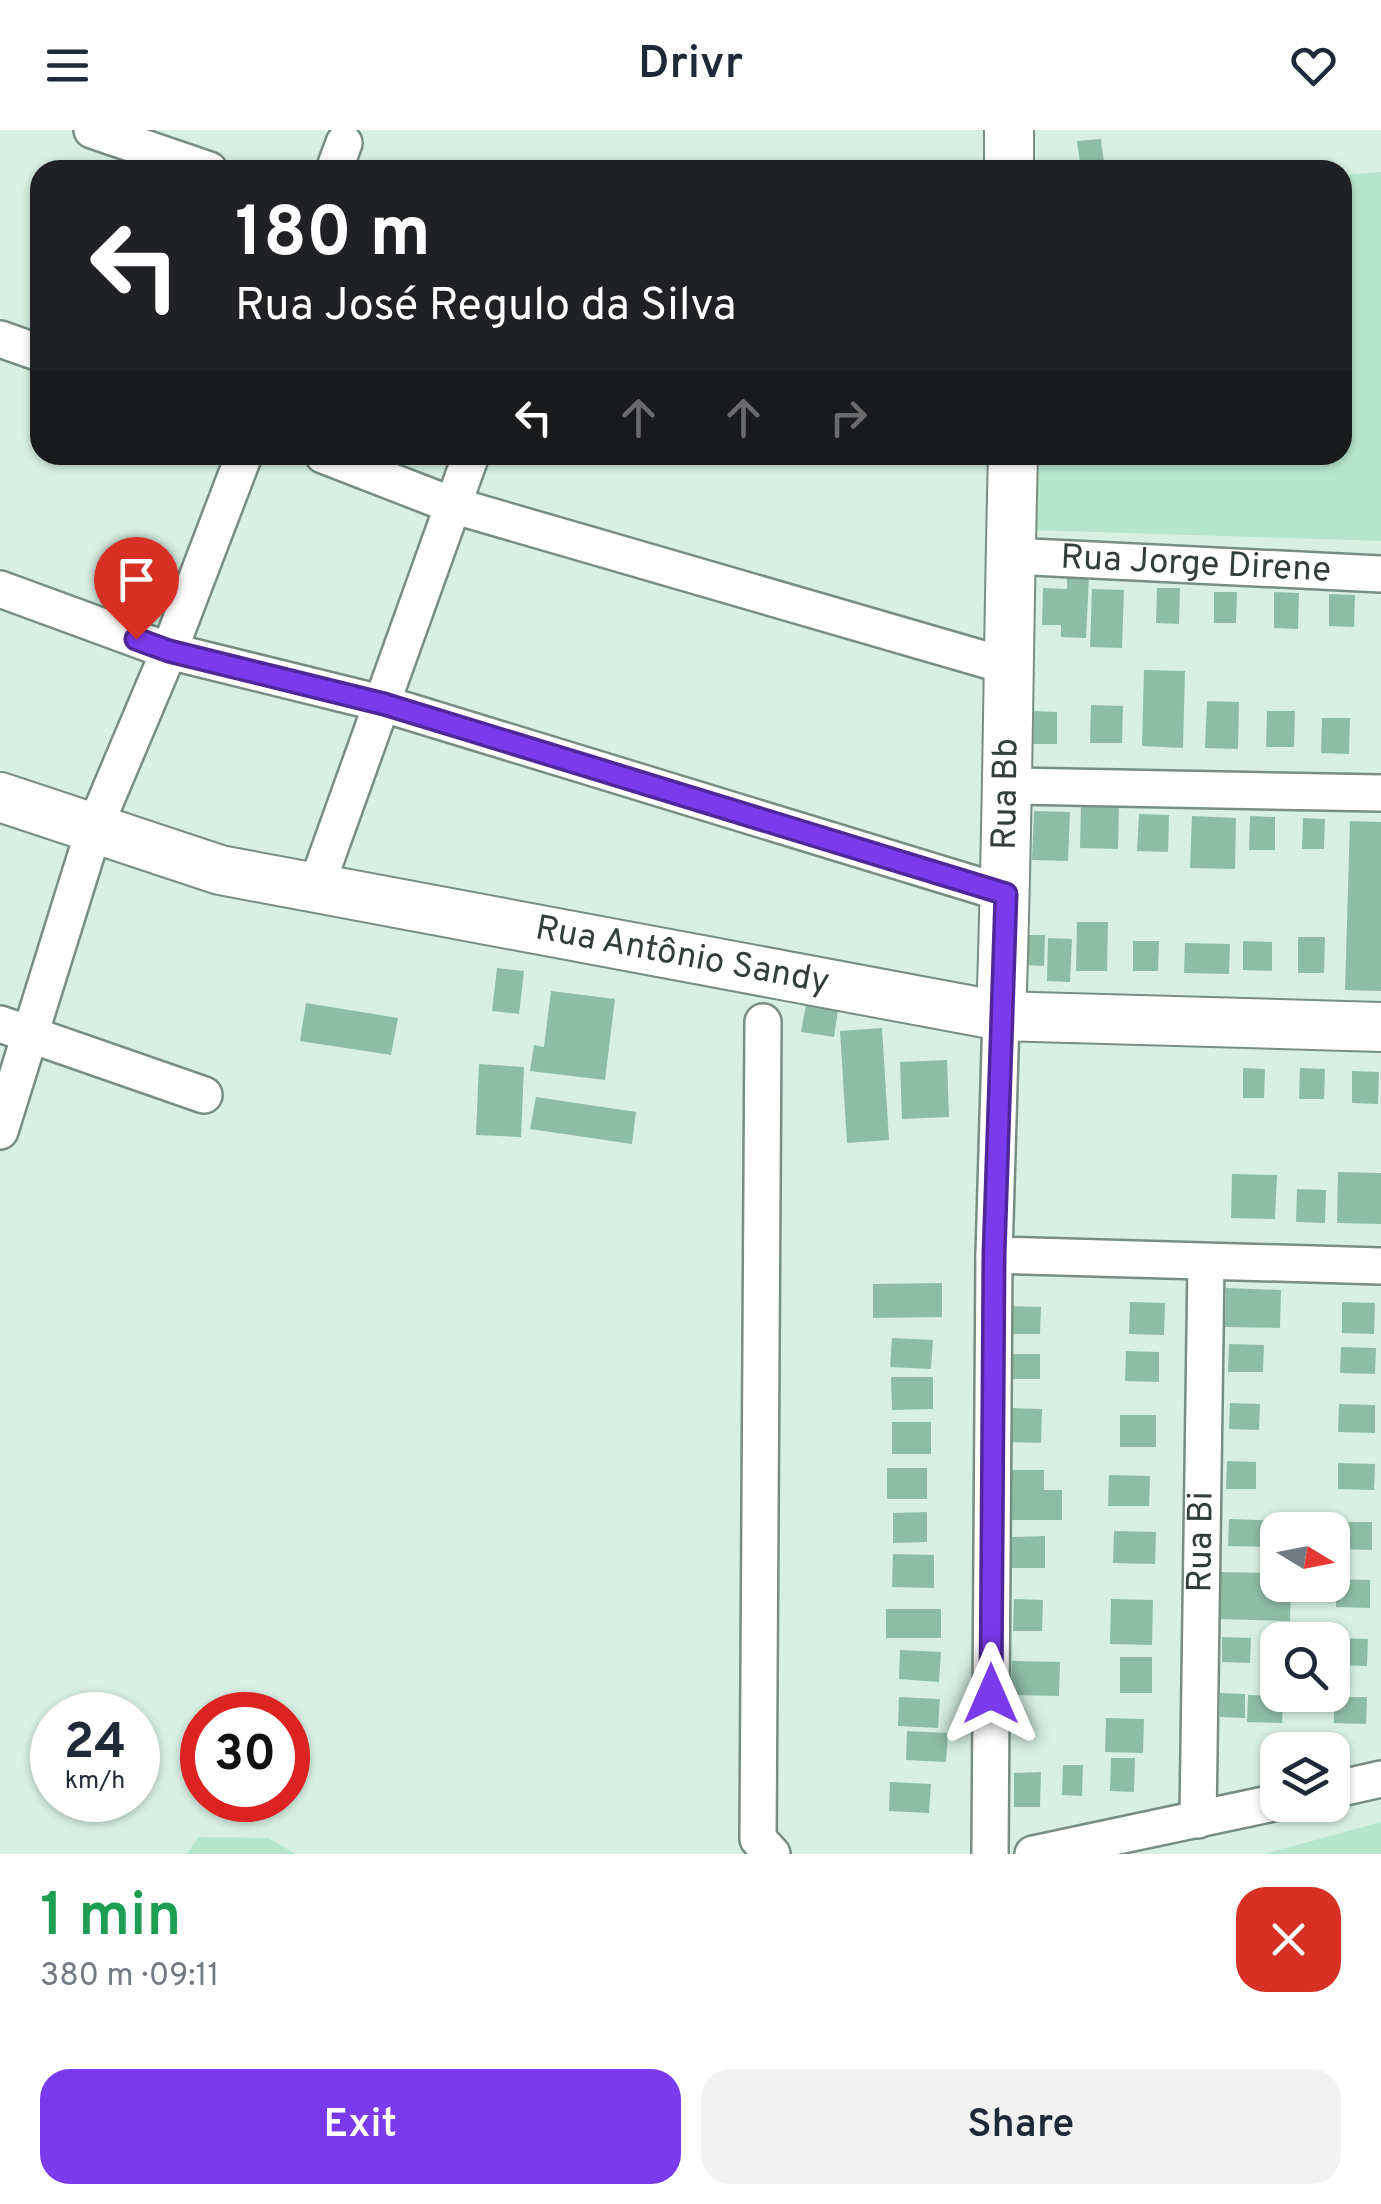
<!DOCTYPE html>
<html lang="en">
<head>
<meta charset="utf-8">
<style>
	:root { --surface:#fff; --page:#f2f2f3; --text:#1f2937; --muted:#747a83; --accent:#7c3aed }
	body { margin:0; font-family:Overpass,sans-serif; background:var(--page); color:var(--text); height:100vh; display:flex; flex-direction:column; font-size:38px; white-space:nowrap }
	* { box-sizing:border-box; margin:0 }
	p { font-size:32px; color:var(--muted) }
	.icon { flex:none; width:55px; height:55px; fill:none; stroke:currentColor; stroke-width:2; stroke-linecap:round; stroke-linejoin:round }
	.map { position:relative; height:1724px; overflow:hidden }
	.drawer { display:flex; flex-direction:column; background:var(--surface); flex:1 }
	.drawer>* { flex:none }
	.guide { position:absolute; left:30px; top:30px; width:1322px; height:305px; border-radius:30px; box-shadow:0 2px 8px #0004; background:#202124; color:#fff; overflow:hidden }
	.needle { width:65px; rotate:100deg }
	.fabs { position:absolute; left:1260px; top:1382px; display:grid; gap:20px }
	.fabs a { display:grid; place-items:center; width:90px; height:90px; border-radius:20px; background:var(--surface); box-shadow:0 2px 8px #0004; font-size:50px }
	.speed { position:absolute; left:30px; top:1562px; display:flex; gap:20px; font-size:50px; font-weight:700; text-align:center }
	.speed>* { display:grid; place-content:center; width:130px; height:130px; border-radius:50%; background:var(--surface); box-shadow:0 2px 8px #0004; line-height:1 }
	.speed small { font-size:25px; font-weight:400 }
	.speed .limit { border:15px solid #d22; background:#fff; color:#111 }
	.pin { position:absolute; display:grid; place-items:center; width:85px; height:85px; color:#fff; margin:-102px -42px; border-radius:50% 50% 50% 0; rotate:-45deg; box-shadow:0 0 10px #0007 }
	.pin .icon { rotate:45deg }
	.me { position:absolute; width:110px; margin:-55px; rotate:0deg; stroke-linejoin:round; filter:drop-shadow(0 0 8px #0008) }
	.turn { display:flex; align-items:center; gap:35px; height:210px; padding:0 40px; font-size:45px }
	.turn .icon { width:130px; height:130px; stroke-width:2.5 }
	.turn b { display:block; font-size:70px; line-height:85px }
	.lanes { display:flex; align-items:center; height:95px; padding:0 40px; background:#0003; justify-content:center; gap:50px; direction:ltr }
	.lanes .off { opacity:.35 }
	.round { display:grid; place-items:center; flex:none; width:105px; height:105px; border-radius:30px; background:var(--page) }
	.summary { display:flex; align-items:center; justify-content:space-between; height:170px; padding:0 40px }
	h1 { font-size:60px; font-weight:600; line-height:75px; color:#1e9e55 }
	.primary-button { display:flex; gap:20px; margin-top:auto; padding:20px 40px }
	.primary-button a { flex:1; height:115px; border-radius:30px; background:var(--accent); color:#fff; font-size:40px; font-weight:600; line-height:115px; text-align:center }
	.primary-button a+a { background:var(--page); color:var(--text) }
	header { display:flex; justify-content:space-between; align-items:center; height:130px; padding:0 40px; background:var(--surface); font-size:45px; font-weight:600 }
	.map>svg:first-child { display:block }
</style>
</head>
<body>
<header><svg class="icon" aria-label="menu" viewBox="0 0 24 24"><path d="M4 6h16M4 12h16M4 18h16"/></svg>Drivr<svg class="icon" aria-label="heart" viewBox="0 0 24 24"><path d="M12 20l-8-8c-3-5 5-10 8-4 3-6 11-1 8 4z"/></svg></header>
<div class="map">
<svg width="1381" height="1724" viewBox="0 0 1381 1724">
	<rect width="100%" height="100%" fill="#d7f0e3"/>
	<g fill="#b7e6cf">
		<polygon points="1381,42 1381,411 1028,400 1029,325 1342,325 1343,45"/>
		<polygon points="1381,1692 1381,1724 1265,1724"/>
		<polygon points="198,1707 268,1708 296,1724 187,1724"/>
	</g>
	<g fill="#8ebda7">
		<polygon points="1101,9 1105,40 1081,40 1077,11"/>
		<polygon points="1067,445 1089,446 1086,508 1061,507 1061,495 1042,495 1043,458 1067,459"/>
		<polygon points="1157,458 1180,458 1179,494 1156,493"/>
		<polygon points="1092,459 1124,460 1122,518 1090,517"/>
		<polygon points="1214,462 1237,462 1236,493 1214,493"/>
		<polygon points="1274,462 1299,463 1298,499 1274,498"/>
		<polygon points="1329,464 1355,465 1354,497 1329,496"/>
		<polygon points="1144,540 1185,541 1183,618 1142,616"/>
		<polygon points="1207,571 1239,572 1238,619 1205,618"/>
		<polygon points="1091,575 1123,576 1122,613 1090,613"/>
		<polygon points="1034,581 1057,582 1057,614 1033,614"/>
		<polygon points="1267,581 1295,581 1294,617 1266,617"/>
		<polygon points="1322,588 1350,588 1349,624 1321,623"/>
		<polygon points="1081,674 1119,675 1118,719 1080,718"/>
		<polygon points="1034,681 1070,682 1068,731 1032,730"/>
		<polygon points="1139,684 1169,685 1168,722 1137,721"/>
		<polygon points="1192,686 1236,688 1235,739 1190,738"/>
		<polygon points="1250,686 1275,687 1275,720 1249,720"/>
		<polygon points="1303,688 1325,689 1324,719 1302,719"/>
		<polygon points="1350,691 1381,692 1381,861 1345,860"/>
		<polygon points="1077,792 1108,792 1107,841 1076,841"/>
		<polygon points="1022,805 1045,805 1044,836 1022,835"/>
		<polygon points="1298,807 1325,807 1324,843 1298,843"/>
		<polygon points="1048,808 1072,809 1070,852 1047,851"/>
		<polygon points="1133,811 1159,811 1158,841 1133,841"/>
		<polygon points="1243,811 1272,812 1272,841 1243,840"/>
		<polygon points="1185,813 1230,814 1229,844 1184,843"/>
		<polygon points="497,838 524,841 519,884 492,881"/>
		<polygon points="551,861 615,869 605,950 530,941 534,915 544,917"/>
		<polygon points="306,873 398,888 391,925 300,911"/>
		<polygon points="806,875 838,880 834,907 801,902"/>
		<polygon points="882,898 889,1010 847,1013 840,901"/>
		<polygon points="947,930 949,987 902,989 900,932"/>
		<polygon points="479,934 524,937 521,1007 476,1005"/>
		<polygon points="1243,938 1265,939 1264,968 1243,968"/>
		<polygon points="1300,938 1325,939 1324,969 1299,969"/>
		<polygon points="1352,941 1379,942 1378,974 1352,973"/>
		<polygon points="536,967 636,982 632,1014 530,999"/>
		<polygon points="1338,1042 1381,1043 1381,1094 1337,1093"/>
		<polygon points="1232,1044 1277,1045 1275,1089 1231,1088"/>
		<polygon points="1297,1059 1326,1060 1325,1093 1296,1092"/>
		<polygon points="942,1153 942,1187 873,1188 873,1154"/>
		<polygon points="1226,1158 1281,1160 1280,1198 1225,1197"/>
		<polygon points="1130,1172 1165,1173 1164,1205 1129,1204"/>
		<polygon points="1342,1172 1375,1173 1374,1204 1342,1203"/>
		<polygon points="1011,1176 1041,1177 1040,1204 1010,1204"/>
		<polygon points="892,1208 933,1210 931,1239 890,1237"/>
		<polygon points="1229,1214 1264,1215 1263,1242 1228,1242"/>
		<polygon points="1341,1217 1376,1218 1375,1244 1340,1243"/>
		<polygon points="1126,1221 1159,1222 1159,1252 1125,1251"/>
		<rect x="1012" y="1224" width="28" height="25"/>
		<polygon points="891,1247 933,1247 933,1279 892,1280"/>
		<polygon points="1230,1273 1260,1274 1259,1300 1229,1299"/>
		<polygon points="1339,1274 1375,1275 1375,1303 1338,1302"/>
		<polygon points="1012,1278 1042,1279 1041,1313 1012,1312"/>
		<rect x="1120" y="1285" width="36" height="32"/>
		<rect x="892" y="1292" width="39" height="32"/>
		<polygon points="1227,1331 1256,1332 1256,1359 1226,1359"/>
		<polygon points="1338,1333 1375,1334 1374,1360 1338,1359"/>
		<rect x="887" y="1338" width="40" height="31"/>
		<polygon points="1003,1340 1044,1340 1044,1360 1062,1360 1062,1390 1003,1390"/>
		<polygon points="1109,1345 1150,1346 1149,1376 1108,1376"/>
		<polygon points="927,1382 927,1412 893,1413 893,1383"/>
		<polygon points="1229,1389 1282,1391 1282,1400 1278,1400 1278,1417 1228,1416"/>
		<polygon points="1336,1392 1372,1392 1372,1420 1335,1419"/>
		<polygon points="1114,1401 1156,1402 1155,1434 1113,1433"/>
		<polygon points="1045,1406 1045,1438 1012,1438 1012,1407"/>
		<polygon points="893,1424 934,1425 934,1458 892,1457"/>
		<polygon points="1220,1442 1278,1443 1278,1455 1291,1455 1290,1491 1219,1489"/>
		<polygon points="1336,1449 1370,1450 1370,1478 1336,1477"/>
		<polygon points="1014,1469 1043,1470 1042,1501 1013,1501"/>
		<polygon points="1111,1469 1153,1470 1152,1515 1110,1514"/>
		<rect x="886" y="1479" width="55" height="29"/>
		<polygon points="1222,1507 1251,1508 1250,1533 1222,1532"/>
		<polygon points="1337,1508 1368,1509 1367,1536 1336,1535"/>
		<polygon points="900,1520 941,1522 939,1552 899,1549"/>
		<rect x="1120" y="1527" width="32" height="36"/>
		<polygon points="1012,1531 1060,1532 1059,1566 1011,1565"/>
		<polygon points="1220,1563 1245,1564 1245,1588 1220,1587"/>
		<polygon points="1248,1565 1283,1566 1282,1593 1247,1592"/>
		<polygon points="899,1567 940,1569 938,1598 898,1596"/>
		<polygon points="1334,1567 1367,1567 1366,1594 1334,1593"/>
		<polygon points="1106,1588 1144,1589 1143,1623 1105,1622"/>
		<polygon points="907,1601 948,1603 946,1632 906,1630"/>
		<polygon points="1111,1628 1135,1628 1134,1662 1110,1661"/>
		<polygon points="1063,1635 1083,1635 1082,1666 1062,1665"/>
		<polygon points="1041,1642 1040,1677 1014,1677 1014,1643"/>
		<polygon points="890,1652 931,1654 929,1683 889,1681"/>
	</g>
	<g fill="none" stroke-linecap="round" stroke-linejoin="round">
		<defs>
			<g id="street">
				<polyline points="92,0 209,40"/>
				<polyline points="334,40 344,13"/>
				<polyline points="0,209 40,223"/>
				<polyline points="323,325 452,375 1007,536"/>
				<path id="s1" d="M 1011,426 L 1381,444"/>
				<polyline points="0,459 169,521 384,574 1006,764"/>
				<polyline points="1010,656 1381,663"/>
				<polyline points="316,757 471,325"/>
				<polyline points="763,892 758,1709 772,1724"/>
				<polyline points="0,894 204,965"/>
				<polyline points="0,1001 95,696 169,521 244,325"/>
				<polyline points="994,1125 1381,1136"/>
				<polyline points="1332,1660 1381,1649"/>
				<path id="s2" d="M 1198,1690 L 1206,1133"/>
				<polyline points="990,1724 994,1125 1001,886"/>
				<polyline points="1033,1724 1278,1672"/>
			</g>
			<g id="secondary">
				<polyline points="1009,0 1009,40"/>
				<path id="s3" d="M 0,667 L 220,740 L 1001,886 L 1381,897"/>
				<path id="s4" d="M 1001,886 C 1008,699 1008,512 1013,325"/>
			</g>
		</defs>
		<use href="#street" stroke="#788e83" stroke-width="40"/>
		<use href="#secondary" stroke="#788e83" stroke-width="52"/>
		<use href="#street" stroke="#fff" stroke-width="35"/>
		<use href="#secondary" stroke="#fff" stroke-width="48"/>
	</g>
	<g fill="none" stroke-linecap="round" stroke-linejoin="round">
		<defs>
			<polyline id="route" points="136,509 169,521 384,574 1006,764 994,1125 991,1564"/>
		</defs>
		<use href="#route" stroke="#51269a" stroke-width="25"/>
		<use href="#route" stroke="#7c3aed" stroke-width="18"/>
	</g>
	<g text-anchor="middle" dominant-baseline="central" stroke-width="8" stroke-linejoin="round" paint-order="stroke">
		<g font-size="35" fill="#343e39" stroke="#e4fdf1">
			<text stroke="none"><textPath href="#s1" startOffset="185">Rua Jorge Direne</textPath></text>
			<text stroke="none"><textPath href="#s4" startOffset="222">Rua Bb</textPath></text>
			<text stroke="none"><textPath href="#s3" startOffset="702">Rua Antônio Sandy</textPath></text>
			<text stroke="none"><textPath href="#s2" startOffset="278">Rua Bi</textPath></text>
		</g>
	</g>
</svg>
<div class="fabs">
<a><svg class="needle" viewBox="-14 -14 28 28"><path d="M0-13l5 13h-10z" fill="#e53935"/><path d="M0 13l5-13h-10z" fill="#747a83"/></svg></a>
<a><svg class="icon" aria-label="search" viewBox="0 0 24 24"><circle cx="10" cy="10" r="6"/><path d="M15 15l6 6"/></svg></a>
<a><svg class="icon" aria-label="layers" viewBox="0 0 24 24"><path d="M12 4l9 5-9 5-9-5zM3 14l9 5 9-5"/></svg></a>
</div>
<div class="speed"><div>24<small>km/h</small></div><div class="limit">30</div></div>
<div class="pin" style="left:136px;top:509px;background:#d93025"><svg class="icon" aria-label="arrive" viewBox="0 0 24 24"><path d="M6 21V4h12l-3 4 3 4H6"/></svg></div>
<svg class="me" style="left:991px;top:1564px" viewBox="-20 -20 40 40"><path d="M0-17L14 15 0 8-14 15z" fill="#7c3aed" stroke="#fff" stroke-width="4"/></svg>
<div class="guide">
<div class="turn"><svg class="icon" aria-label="left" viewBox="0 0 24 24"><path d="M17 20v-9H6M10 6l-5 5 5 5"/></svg><div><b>180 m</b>Rua José Regulo da Silva</div></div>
<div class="lanes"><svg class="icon" aria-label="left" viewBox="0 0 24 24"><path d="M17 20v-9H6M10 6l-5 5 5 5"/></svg><svg class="icon off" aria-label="ahead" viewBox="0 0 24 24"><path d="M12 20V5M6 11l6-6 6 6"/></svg><svg class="icon off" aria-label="ahead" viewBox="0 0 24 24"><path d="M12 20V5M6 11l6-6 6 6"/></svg><svg class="icon off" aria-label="right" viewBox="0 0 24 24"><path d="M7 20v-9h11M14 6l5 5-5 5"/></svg></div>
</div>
</div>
<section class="drawer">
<div class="summary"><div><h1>1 min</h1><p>380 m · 09:11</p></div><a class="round" style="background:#d93025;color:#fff"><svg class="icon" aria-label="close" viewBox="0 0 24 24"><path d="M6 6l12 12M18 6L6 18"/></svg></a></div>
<div class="primary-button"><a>Exit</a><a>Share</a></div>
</section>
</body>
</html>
